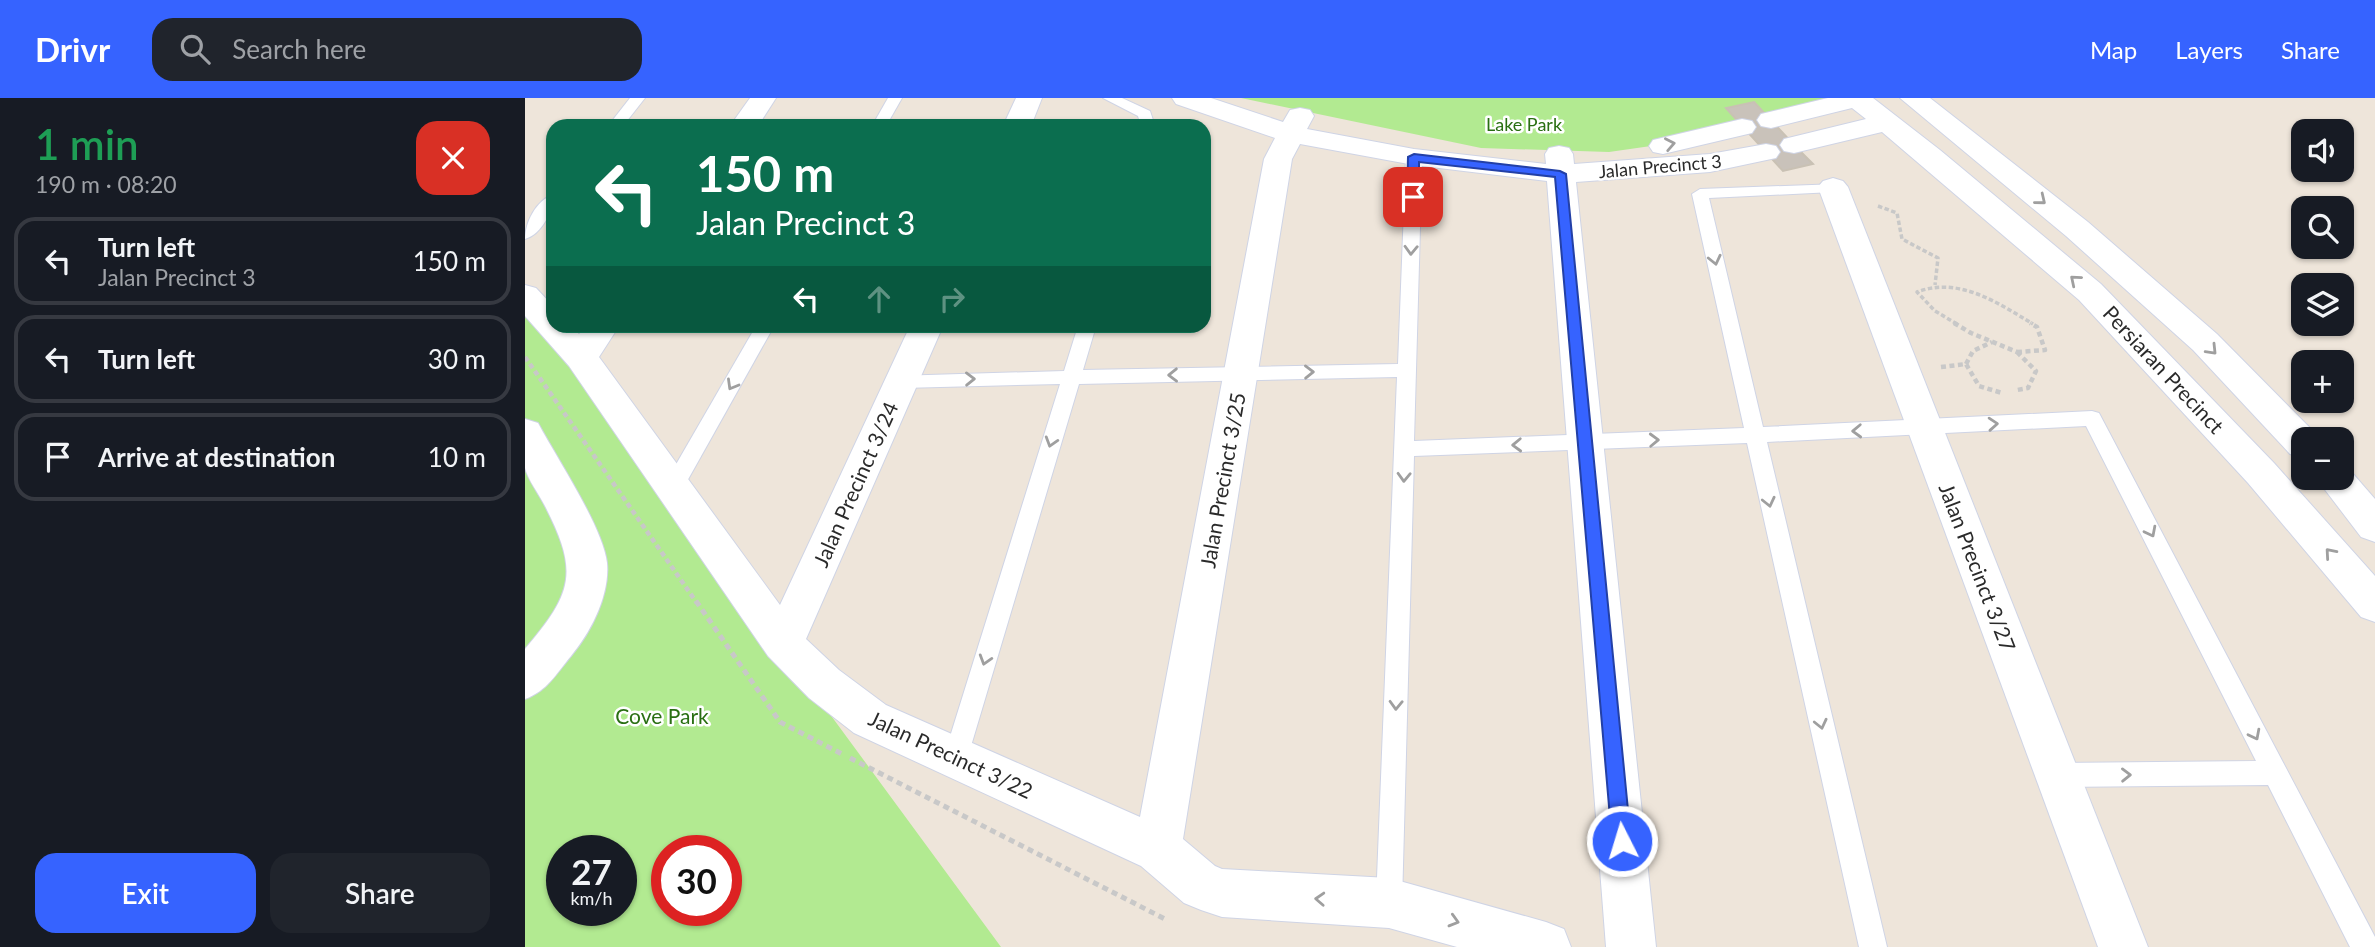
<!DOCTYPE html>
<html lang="en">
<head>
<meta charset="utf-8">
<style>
	:root { --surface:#171b24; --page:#20242c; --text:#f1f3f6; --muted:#9ea1a6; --line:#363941; --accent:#3663ff }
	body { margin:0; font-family:Lato,sans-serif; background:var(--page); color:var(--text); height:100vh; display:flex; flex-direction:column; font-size:26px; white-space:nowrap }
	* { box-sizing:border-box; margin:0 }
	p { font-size:23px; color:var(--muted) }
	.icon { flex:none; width:38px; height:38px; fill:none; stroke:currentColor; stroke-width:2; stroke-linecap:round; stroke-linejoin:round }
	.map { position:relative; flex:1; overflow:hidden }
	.panel { display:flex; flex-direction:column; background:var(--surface); width:525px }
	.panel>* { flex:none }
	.top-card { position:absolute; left:21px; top:21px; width:665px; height:214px; border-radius:21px; box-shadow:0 2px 5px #0004; background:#0b6e4f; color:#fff; overflow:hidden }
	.controls { position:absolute; left:1766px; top:21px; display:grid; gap:14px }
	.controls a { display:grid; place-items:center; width:63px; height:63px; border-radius:14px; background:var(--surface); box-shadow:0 2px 5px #0004; font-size:35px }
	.speed { position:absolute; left:21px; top:737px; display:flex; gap:14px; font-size:35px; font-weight:700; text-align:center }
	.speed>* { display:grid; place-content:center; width:91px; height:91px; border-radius:50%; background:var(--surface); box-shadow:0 2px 5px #0004; line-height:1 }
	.speed small { font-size:18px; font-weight:400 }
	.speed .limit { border:10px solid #d22; background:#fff; color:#111 }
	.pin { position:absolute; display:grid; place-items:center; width:60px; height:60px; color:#fff; margin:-30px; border-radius:14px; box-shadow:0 4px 10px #0006 }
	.me { position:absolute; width:77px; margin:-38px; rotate:355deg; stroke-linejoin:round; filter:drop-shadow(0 0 5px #0008) }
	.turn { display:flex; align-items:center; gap:24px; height:147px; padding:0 35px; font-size:32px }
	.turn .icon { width:91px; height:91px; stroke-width:2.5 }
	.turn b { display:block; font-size:49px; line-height:60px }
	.lanes { display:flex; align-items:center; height:66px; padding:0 35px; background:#0003; justify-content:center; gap:35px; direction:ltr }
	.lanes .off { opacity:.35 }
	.round { display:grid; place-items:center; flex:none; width:74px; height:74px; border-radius:21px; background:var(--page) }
	.headline { display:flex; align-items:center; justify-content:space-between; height:119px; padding:0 35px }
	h1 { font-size:42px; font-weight:600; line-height:52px; color:#1e9e55 }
	.button { display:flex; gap:14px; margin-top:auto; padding:14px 35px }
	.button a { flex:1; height:80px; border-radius:21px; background:var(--accent); color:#fff; font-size:28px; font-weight:600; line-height:80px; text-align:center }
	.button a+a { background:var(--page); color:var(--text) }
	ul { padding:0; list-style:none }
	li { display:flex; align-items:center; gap:21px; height:88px; margin:0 14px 10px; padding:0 21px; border:4px solid var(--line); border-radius:21px }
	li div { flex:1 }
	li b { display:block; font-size:26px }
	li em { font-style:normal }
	header { display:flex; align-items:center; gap:42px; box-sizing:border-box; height:98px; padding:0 35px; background:var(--accent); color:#fff }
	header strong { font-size:33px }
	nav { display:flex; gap:38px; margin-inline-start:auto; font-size:24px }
	.search { width:490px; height:63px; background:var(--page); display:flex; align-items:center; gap:18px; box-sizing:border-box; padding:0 24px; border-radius:21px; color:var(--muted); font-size:26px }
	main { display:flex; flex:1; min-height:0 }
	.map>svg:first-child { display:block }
</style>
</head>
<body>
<header>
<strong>Drivr</strong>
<div class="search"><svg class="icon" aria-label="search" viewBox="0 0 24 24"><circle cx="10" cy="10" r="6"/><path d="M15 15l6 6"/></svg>Search here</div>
<nav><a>Map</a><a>Layers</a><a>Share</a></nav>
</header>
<main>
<section class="panel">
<div class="headline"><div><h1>1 min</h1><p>190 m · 08:20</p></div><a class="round" style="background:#d93025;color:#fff"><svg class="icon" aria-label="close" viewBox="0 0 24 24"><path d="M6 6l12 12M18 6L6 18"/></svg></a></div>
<ul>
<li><svg class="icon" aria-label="left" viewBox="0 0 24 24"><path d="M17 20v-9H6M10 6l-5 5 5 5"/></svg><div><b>Turn left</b><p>Jalan Precinct 3</p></div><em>150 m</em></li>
<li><svg class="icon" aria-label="left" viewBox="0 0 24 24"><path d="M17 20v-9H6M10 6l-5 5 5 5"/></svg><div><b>Turn left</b></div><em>30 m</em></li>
<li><svg class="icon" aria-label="arrive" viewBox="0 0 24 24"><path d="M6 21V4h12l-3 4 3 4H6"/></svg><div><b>Arrive at destination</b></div><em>10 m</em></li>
</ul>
<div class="button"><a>Exit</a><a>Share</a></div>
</section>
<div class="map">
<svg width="1850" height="849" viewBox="0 0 1850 849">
	<rect width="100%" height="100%" fill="#eee5da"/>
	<g fill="#b2ea91" fill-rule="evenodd">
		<polygon points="716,0 1330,0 1168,42 1084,54 956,50"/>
		<path d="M 0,201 L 476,849 L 0,849 ZM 37,752 L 96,752 L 96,812 L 37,812 ZM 142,752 L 201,752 L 201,812 L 142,812 Z"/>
	</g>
	<polygon fill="#c9c2ba" stroke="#c9c1b4" stroke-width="2" points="1229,4 1269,47 1288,66 1258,73 1201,10"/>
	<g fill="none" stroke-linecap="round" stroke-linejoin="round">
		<defs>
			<g id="service">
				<polygon points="105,0 120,0 98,28 83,28"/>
				<polygon points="363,0 377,0 361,28 347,28"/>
				<polygon points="578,0 597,0 625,13 630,28 616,28 613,18"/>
				<polygon points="889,54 897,59 889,343 1219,330 1167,96 1175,91 1314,86 1316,89 1308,94 1184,100 1238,329 1567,313 1574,315 1850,839 1850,849 1825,849 1743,687 1532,689 1523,685 1520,677 1523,669 1532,665 1731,663 1561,328 1242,344 1362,849 1334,849 1222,345 889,358 877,805 873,814 864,818 855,814 851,805 872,279 554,286 443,658 440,666 431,670 422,666 419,658 535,286 377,290 370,288 368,283 370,278 539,273 553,228 571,228 558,272 873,266 881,59"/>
				<path d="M 28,97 C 28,113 17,136 0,141 C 0,125 11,102 28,97 Z"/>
				<polygon points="231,228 249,228 156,394 149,396 142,394 139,388 142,382"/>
			</g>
			<g id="minor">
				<polygon points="225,0 251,0 233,28 205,28"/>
				<polygon points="491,0 517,0 506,28 478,28"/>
				<polygon points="647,0 686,0 758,24 765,12 775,10 785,12 789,18 782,31 889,51 1021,66 1020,56 1024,50 1034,48 1044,50 1048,56 1049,66 1185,56 1241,46 1251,48 1255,54 1251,60 1185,74 1051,84 1131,849 1081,849 1022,83 889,67 775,46 767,61 658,741 690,768 697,771 864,780 1021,824 1039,831 1046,849 932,849 864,830 697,819 676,812 659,805 616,768 329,635 284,600 243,558 44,268 0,218 0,187 11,190 28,208 28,228 46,228 54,236 61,228 94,228 74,259 255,507 385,228 418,228 281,541 314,572 361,607 615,719 739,61 750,40 651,6"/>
				<polygon points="1303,0 1348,0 1415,52 1576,186 1749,365 1850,478 1850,524 1836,519 1723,385 1554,202 1357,34 1269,55 1259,53 1255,47 1259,41 1341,21 1327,10 1246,30 1236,28 1232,22 1236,16"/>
				<polygon points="1375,0 1405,0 1563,124 1692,236 1791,336 1794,341 1778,341 1778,360 1765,356 1668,252 1541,138"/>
				<polygon points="1217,21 1227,23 1231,29 1227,35 1138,56 1128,54 1124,48 1128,42"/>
				<polygon points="1308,80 1318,83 1323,89 1623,849 1573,849 1293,89 1298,83"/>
				<path d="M 0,321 L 13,325 C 31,359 78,429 82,465 C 85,497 66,534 46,558 C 31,576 22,593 0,601 L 0,551 C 48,495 54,474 20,408 C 14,396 3,382 0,370 C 0,355 0,336 0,321 Z"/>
				<polygon points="1816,368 1823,370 1850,401 1850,444 1836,439 1791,380 1816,380"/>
			</g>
		</defs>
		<use href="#service" stroke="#cfd4e5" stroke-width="2"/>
		<use href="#minor" stroke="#cfd4e5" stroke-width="2"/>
		<g stroke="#c8c8c8" stroke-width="3.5" stroke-dasharray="4.5 2.5" stroke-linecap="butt">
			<polyline points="1353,108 1372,115 1377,141 1413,160 1410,187"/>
			<path d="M 1432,226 L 1410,213 L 1392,194 C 1434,178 1473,205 1508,226"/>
		</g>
		<g stroke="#c8c8c8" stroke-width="4.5" stroke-dasharray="5 3.5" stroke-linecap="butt">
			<polyline points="1429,225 1446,235 1492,254"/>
			<polyline points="1492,254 1511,273 1503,290 1492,292"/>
			<polyline points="1492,254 1520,252 1512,229 1505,225"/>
			<polyline points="0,259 172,505"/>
			<polyline points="1441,266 1448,253 1467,244"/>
			<polyline points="1416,269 1441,266 1454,288 1477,295"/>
		</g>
		<g stroke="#c8c8c8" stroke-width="5" stroke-dasharray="6 4.5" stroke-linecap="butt">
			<polyline points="171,503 255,624 317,656"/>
			<polyline points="325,660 642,822"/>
		</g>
		<use href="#service" fill="#fff" fill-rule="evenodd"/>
		<use href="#minor" fill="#fff" fill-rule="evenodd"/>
	</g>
	<defs><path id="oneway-chevron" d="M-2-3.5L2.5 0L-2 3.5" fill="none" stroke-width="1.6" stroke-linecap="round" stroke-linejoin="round" transform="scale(1.75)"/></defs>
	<g stroke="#9f9f9f">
		<use href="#oneway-chevron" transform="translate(1145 46) rotate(-11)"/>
		<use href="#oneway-chevron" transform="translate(1516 102) rotate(39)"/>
		<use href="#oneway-chevron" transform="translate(886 152) rotate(92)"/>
		<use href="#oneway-chevron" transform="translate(1190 162) rotate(77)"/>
		<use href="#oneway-chevron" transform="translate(1550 182) rotate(-140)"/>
		<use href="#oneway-chevron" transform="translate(1687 252) rotate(46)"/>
		<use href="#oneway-chevron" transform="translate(784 274) rotate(-1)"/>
		<use href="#oneway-chevron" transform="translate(648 277) rotate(179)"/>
		<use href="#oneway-chevron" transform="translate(445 281) rotate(-1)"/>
		<use href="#oneway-chevron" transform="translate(207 287) rotate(120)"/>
		<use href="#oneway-chevron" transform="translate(1468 326) rotate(-4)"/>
		<use href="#oneway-chevron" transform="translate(1332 333) rotate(178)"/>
		<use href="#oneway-chevron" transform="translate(1129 342) rotate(-2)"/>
		<use href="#oneway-chevron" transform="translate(526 344) rotate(107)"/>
		<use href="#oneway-chevron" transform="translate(992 347) rotate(178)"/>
		<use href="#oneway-chevron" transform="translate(879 379) rotate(92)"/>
		<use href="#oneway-chevron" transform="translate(1244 404) rotate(77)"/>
		<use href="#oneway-chevron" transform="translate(1626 434) rotate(63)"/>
		<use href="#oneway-chevron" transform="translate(1805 455) rotate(-131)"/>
		<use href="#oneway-chevron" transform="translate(460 562) rotate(107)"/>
		<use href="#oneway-chevron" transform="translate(871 607) rotate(92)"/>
		<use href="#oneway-chevron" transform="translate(1296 626) rotate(77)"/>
		<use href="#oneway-chevron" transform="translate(1730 637) rotate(63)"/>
		<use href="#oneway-chevron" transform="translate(1601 677) rotate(-1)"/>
		<use href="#oneway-chevron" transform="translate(795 801) rotate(-177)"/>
		<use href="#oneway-chevron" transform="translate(929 823) rotate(16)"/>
	</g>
	<polygon fill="#3663ff" stroke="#2340a6" stroke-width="2" points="889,56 1035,73 1041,76 1106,743 1103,750 1097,753 1090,750 1087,743 1030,79 894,64 894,99 888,102 882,99 883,59"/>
	<g text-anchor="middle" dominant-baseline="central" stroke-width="5" stroke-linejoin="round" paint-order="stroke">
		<g font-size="18" fill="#296f12" stroke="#fff">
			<text x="999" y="26">Lake Park</text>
		</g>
		<g font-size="18" fill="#2a2a2a" stroke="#fff">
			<text transform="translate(1135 68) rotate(-5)">Jalan Precinct 3</text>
		</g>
		<g font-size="21" fill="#2a2a2a" stroke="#fff">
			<text transform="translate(1639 271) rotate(47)">Persiaran Precinct</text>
			<text transform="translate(697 382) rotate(-80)">Jalan Precinct 3/25</text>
			<text transform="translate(330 386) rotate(-66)">Jalan Precinct 3/24</text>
			<text transform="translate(1453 469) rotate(69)">Jalan Precinct 3/27</text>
			<text transform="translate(426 656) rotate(25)">Jalan Precinct 3/22</text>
		</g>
		<g font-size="21" fill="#296f12" stroke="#fff">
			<text x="137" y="617">Cove Park</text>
		</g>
	</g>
</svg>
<div class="controls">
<a><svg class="icon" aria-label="sound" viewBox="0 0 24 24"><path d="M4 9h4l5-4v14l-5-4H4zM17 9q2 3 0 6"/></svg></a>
<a><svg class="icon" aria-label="search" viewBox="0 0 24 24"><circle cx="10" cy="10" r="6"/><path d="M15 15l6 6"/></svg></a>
<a><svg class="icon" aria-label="layers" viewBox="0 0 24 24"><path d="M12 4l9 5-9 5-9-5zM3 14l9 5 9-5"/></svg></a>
<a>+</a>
<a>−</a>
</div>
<div class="speed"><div>27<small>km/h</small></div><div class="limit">30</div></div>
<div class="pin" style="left:888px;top:99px;background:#d93025"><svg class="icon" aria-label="arrive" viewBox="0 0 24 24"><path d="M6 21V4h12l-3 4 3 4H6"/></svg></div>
<svg class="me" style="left:1097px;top:743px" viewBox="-20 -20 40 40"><circle r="17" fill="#3663ff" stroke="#fff" stroke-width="3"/><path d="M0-11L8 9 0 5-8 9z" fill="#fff"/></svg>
<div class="top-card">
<div class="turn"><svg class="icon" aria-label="left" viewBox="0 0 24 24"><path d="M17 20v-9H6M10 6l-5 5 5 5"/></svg><div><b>150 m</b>Jalan Precinct 3</div></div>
<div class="lanes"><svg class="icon" aria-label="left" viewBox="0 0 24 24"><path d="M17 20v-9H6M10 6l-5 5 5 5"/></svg><svg class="icon off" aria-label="ahead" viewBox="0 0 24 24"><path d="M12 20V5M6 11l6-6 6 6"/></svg><svg class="icon off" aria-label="right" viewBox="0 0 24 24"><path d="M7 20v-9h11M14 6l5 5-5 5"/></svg></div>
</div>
</div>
</main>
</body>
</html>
